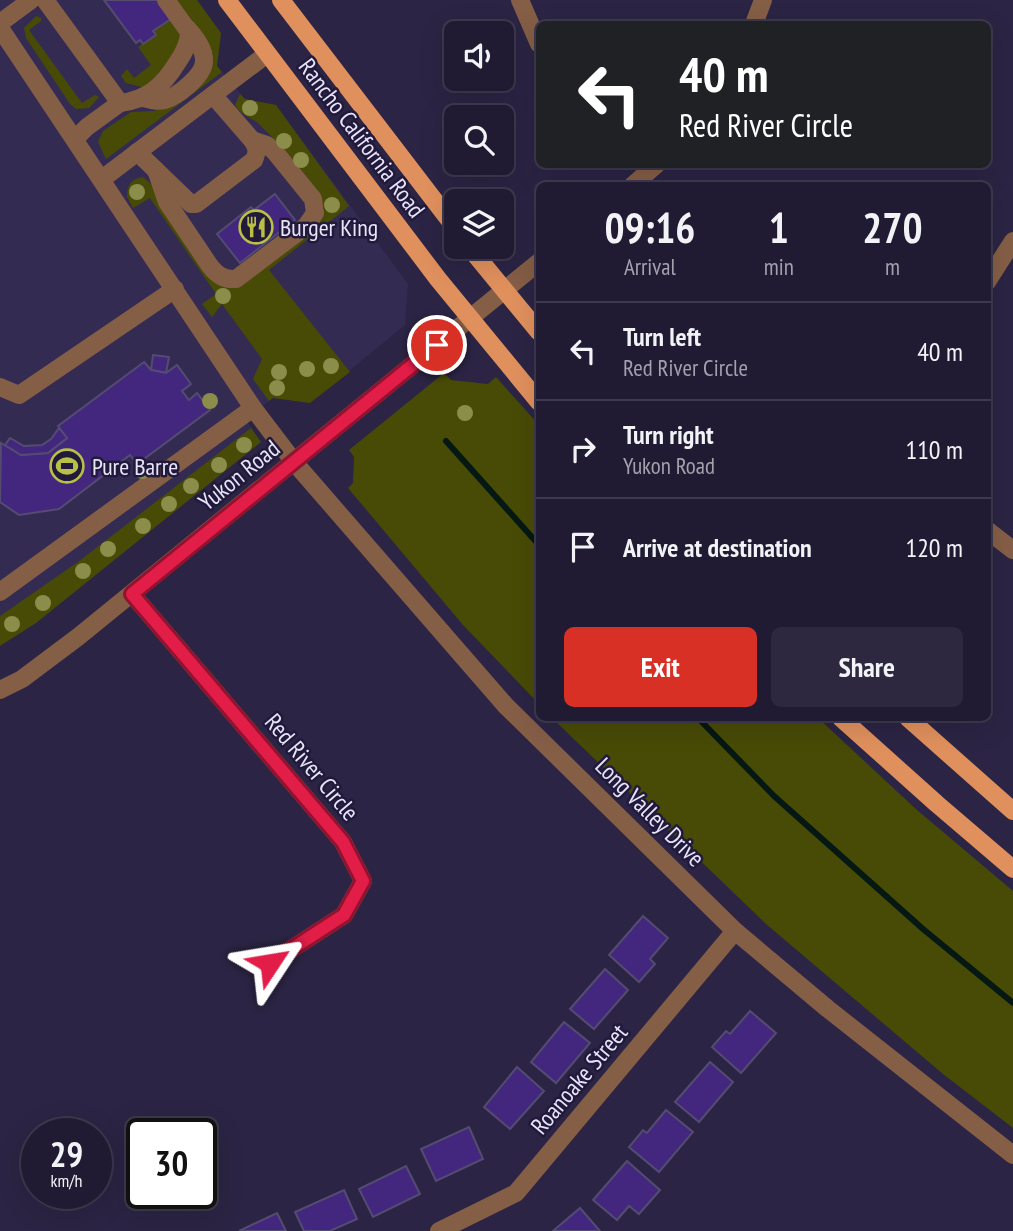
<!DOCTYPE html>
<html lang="en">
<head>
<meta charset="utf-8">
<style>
	:root { --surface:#201b33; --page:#2d283f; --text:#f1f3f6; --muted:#a2a1ac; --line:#3d394e; --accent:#d93025 }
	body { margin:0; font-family:"PT Sans Narrow",sans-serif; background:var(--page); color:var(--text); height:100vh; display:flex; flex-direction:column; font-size:26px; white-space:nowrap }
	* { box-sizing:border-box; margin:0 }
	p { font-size:23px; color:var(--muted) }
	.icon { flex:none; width:38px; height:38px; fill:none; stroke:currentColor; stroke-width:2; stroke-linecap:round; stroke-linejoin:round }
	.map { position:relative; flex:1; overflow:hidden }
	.drawer { position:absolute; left:536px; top:182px; width:455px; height:539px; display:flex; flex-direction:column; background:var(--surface); border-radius:10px; box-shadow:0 7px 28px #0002,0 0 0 2px var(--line) }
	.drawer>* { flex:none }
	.guide { position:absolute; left:536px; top:21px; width:455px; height:147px; border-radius:10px; box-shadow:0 7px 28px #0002,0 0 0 2px var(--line); background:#202124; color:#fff; overflow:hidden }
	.tools { position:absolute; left:444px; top:21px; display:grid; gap:14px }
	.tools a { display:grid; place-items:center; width:70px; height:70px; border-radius:10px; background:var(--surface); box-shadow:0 7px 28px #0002,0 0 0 2px var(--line); font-size:35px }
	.speed { position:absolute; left:21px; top:1118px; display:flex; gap:14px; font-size:35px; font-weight:700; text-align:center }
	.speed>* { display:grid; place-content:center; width:91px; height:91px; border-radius:50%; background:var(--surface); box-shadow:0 7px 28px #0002,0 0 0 2px var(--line); line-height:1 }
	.speed small { font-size:18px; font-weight:400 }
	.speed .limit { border:4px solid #111; border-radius:10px; background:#fff; color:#111 }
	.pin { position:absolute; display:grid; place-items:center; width:60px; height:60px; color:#fff; margin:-30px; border:4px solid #fff; border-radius:50%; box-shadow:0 2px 7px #0007 }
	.me { position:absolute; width:77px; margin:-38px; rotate:57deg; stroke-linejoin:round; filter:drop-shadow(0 0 5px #0008) }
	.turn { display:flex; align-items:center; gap:24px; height:147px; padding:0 28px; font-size:32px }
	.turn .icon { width:91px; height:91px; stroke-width:2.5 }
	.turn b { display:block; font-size:49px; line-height:60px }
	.eta { display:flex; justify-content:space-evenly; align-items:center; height:119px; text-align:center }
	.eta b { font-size:42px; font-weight:700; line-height:49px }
	.action { display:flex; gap:14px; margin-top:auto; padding:14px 28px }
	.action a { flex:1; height:80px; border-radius:10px; background:var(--accent); color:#fff; font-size:28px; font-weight:700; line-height:80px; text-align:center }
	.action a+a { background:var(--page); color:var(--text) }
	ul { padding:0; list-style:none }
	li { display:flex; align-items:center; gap:21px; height:98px; padding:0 28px; border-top:2px solid var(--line) }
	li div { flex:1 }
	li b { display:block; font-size:26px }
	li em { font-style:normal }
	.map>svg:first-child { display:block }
</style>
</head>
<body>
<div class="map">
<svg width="1013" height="1231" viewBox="0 0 1013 1231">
	<rect width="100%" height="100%" fill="#2b2444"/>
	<polygon fill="#342b53" points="0,0 197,0 221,33 217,66 245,99 276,105 408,284 405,325 310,403 273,398 269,401 246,420 261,442 36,623 0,646"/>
	<g fill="#484b06">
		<polygon points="174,0 197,0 221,33 217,66 222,72 106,159 98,142 103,131 131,112 154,111 164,108 207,74"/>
		<polygon points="36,16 41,18 41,21 29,30 82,103 95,95 99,97 89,108 76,109 70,104 26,38 24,28"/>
		<polygon points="171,19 180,29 182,41 160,79 146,88 126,83 121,76 127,69 134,78 151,65 138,47 155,35 153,31"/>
		<path d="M 240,94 L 245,99 L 276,105 L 349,206 L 269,270 L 350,372 L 310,403 L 273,398 L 269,401 L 253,379 L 262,359 L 222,304 L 212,317 L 202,304 L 216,294 L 150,198 L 133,208 L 127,197 C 127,185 131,179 143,177 L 150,183 L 212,279 L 219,285 L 226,286 L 321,218 L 324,208 C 314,179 282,147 260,125 C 251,116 241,117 235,105 Z"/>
		<polygon points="444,373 451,380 488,384 496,377 539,425 539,704 463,625 348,488 353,483 354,457 349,450"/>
		<polygon points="251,428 261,442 36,623 0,646 0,616 78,562"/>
		<polygon points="552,718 818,718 917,810 1013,891 1013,1128 943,1074 766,924"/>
	</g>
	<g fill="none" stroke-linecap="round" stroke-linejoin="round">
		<g stroke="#061813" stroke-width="6">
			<polyline points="446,441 539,545"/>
			<polyline points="698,718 774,796 923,929 1013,1003"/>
		</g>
	</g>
	<g fill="#43277e" stroke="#534c70" stroke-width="2">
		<polygon points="104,0 158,0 171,19 153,31 156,35 143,44 140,40 136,43"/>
		<polygon points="275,194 295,220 240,263 217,234 251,207 254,210"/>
		<polygon points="153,355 169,357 166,373 151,370"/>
		<polygon points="144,362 151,370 166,373 177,365 191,384 182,391 189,400 197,393 210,410 137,464 130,455 59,509 19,515 0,502 1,443 21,455 48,453 67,438 58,426"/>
		<polygon points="59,428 67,438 48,453 21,455 5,445 10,438 24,446 42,445 51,439"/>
		<polygon points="643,916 668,938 650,959 655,964 639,982 609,955"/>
		<polygon points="605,969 628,990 594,1029 570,1009"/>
		<polygon points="750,1011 776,1033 741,1073 712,1047 726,1031 730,1034"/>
		<polygon points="564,1022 590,1043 556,1083 531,1062"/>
		<polygon points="710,1062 733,1082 699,1122 675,1102"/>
		<polygon points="517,1067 544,1091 510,1129 484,1107"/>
		<polygon points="666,1110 693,1132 659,1172 629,1147 643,1130 647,1133"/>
		<polygon points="469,1127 483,1159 436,1181 421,1149"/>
		<polygon points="627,1161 660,1190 639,1214 629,1206 617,1220 593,1200"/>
		<polygon points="406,1166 420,1194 373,1217 359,1189"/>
		<polygon points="344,1190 357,1219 330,1231 304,1231 295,1212"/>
		<polygon points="580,1208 600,1231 553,1231"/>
		<polygon points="277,1213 286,1231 239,1231"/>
	</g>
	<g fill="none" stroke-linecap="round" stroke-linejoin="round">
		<g stroke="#855e46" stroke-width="18">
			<polyline points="45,0 120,103 87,127 75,139"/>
			<polyline points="520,0 539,44"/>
			<polyline points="0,23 31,0"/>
			<polyline points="754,24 763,0"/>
			<polyline points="0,28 253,408 294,462 506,706 735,931 828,1009 1013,1155"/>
			<path d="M 143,98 C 151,100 157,102 165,100 C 178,96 203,76 204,62 C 205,49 195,37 187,28"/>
			<path d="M 120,103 C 147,100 163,86 177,63 C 184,53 189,44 189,32 L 166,0"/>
			<path d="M 137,152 L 191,204 L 196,204 L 254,160 C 258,151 257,148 252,140 L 213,95"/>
			<path d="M 156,170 L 167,202 L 210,266 C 217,275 224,280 236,279 L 306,226 L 315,213 L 313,199 L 275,152 L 267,145 L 252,140"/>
			<polyline points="102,179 267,54"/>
			<polyline points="632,186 657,164"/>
			<polyline points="987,282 1013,241"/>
			<polyline points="0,387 19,395 175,289"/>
			<polyline points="987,530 1013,550"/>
			<polyline points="0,592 253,408"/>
			<polyline points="132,594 343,842 363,881 344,915 270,963"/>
			<polyline points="0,690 22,679 78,637 539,262"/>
			<polyline points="439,1231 516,1193 735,931"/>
		</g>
		<g stroke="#e0905d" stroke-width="18">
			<polyline points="227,0 438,279 539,402"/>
			<polyline points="281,0 457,230"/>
			<polyline points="469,247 539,332"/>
			<polyline points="841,718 937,804 1013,869"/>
			<polyline points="908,718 1013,811"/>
		</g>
	</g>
	<g fill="#8b8d4a">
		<circle cx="250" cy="108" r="8"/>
		<circle cx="284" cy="141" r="8"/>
		<circle cx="301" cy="160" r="8"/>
		<circle cx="137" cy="192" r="8"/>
		<circle cx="332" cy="205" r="8"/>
		<circle cx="223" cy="296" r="8"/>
		<circle cx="331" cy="366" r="8"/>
		<circle cx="307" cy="369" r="8"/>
		<circle cx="279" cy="372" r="8"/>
		<circle cx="277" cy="388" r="8"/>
		<circle cx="210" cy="401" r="8"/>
		<circle cx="465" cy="413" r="8"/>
		<circle cx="244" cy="445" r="8"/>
		<circle cx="219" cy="465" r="8"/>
		<circle cx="142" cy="471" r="8"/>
		<circle cx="191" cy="486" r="8"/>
		<circle cx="169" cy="504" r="8"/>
		<circle cx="143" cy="526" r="8"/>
		<circle cx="108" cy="549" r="8"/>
		<circle cx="83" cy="571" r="8"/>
		<circle cx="43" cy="603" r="8"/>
		<circle cx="12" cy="624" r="8"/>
	</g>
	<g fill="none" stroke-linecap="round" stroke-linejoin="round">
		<defs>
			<polyline id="route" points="270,963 344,915 363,881 343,842 132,594 437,345"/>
		</defs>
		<use href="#route" stroke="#92132f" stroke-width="18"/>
		<use href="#route" stroke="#e11d48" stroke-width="12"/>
	</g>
	<defs>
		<symbol id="restaurant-ring" viewBox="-11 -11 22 22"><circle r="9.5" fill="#221a3a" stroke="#b9c046" stroke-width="1.5"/><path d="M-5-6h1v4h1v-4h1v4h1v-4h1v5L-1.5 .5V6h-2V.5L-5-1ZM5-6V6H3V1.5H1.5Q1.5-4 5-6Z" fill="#b9c046"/></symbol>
		<symbol id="stadium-ring" viewBox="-11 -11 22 22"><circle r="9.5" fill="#221a3a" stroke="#b9c046" stroke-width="1.5"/><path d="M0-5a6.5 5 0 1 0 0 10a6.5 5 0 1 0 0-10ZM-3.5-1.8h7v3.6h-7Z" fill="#b9c046"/></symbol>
	</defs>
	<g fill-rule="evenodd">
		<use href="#restaurant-ring" x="237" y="208" width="38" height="38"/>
		<use href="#stadium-ring" x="48" y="447" width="38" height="38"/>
	</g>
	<g text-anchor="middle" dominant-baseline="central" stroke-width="5" stroke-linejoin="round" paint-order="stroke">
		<g font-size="24" fill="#e8e5fb" stroke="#221a3a">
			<text transform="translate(362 138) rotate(53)">Rancho California Road</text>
			<text transform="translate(239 475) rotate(-39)">Yukon Road</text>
			<text transform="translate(312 767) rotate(50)">Red River Circle</text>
			<text transform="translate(650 812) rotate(45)">Long Valley Drive</text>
			<text transform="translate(579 1079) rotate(-50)">Roanoake Street</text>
		</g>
		<g font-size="24" fill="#e8e5fb" stroke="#221a3a" text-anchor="start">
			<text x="280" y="227">Burger King</text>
			<text x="92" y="466">Pure Barre</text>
		</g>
	</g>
</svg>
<div class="tools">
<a><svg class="icon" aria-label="sound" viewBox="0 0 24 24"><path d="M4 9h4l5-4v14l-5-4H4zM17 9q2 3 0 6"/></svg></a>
<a><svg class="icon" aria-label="search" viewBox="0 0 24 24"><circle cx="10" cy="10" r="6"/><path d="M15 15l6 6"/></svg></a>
<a><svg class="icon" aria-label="layers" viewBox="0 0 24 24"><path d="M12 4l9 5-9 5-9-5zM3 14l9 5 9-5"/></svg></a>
</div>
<div class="speed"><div>29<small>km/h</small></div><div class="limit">30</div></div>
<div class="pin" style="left:437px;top:345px;background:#d93025"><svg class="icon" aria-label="arrive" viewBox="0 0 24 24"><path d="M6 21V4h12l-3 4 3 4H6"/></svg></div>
<svg class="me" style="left:270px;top:963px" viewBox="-20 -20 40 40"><path d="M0-17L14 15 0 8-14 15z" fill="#e11d48" stroke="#fff" stroke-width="4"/></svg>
<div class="guide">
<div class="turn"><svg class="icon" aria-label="left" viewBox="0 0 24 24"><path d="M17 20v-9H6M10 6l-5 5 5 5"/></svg><div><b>40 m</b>Red River Circle</div></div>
</div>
<section class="drawer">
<div class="eta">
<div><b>09:16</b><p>Arrival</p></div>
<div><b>1</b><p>min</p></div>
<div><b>270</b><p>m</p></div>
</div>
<ul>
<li><svg class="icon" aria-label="left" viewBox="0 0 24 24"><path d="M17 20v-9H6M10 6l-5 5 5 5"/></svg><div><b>Turn left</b><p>Red River Circle</p></div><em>40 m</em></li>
<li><svg class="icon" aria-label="right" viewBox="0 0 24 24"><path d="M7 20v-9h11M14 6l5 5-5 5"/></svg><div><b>Turn right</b><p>Yukon Road</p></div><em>110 m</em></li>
<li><svg class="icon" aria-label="arrive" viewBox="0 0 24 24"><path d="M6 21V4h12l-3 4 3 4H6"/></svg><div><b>Arrive at destination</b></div><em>120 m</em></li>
</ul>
<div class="action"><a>Exit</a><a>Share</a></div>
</section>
</div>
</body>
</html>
